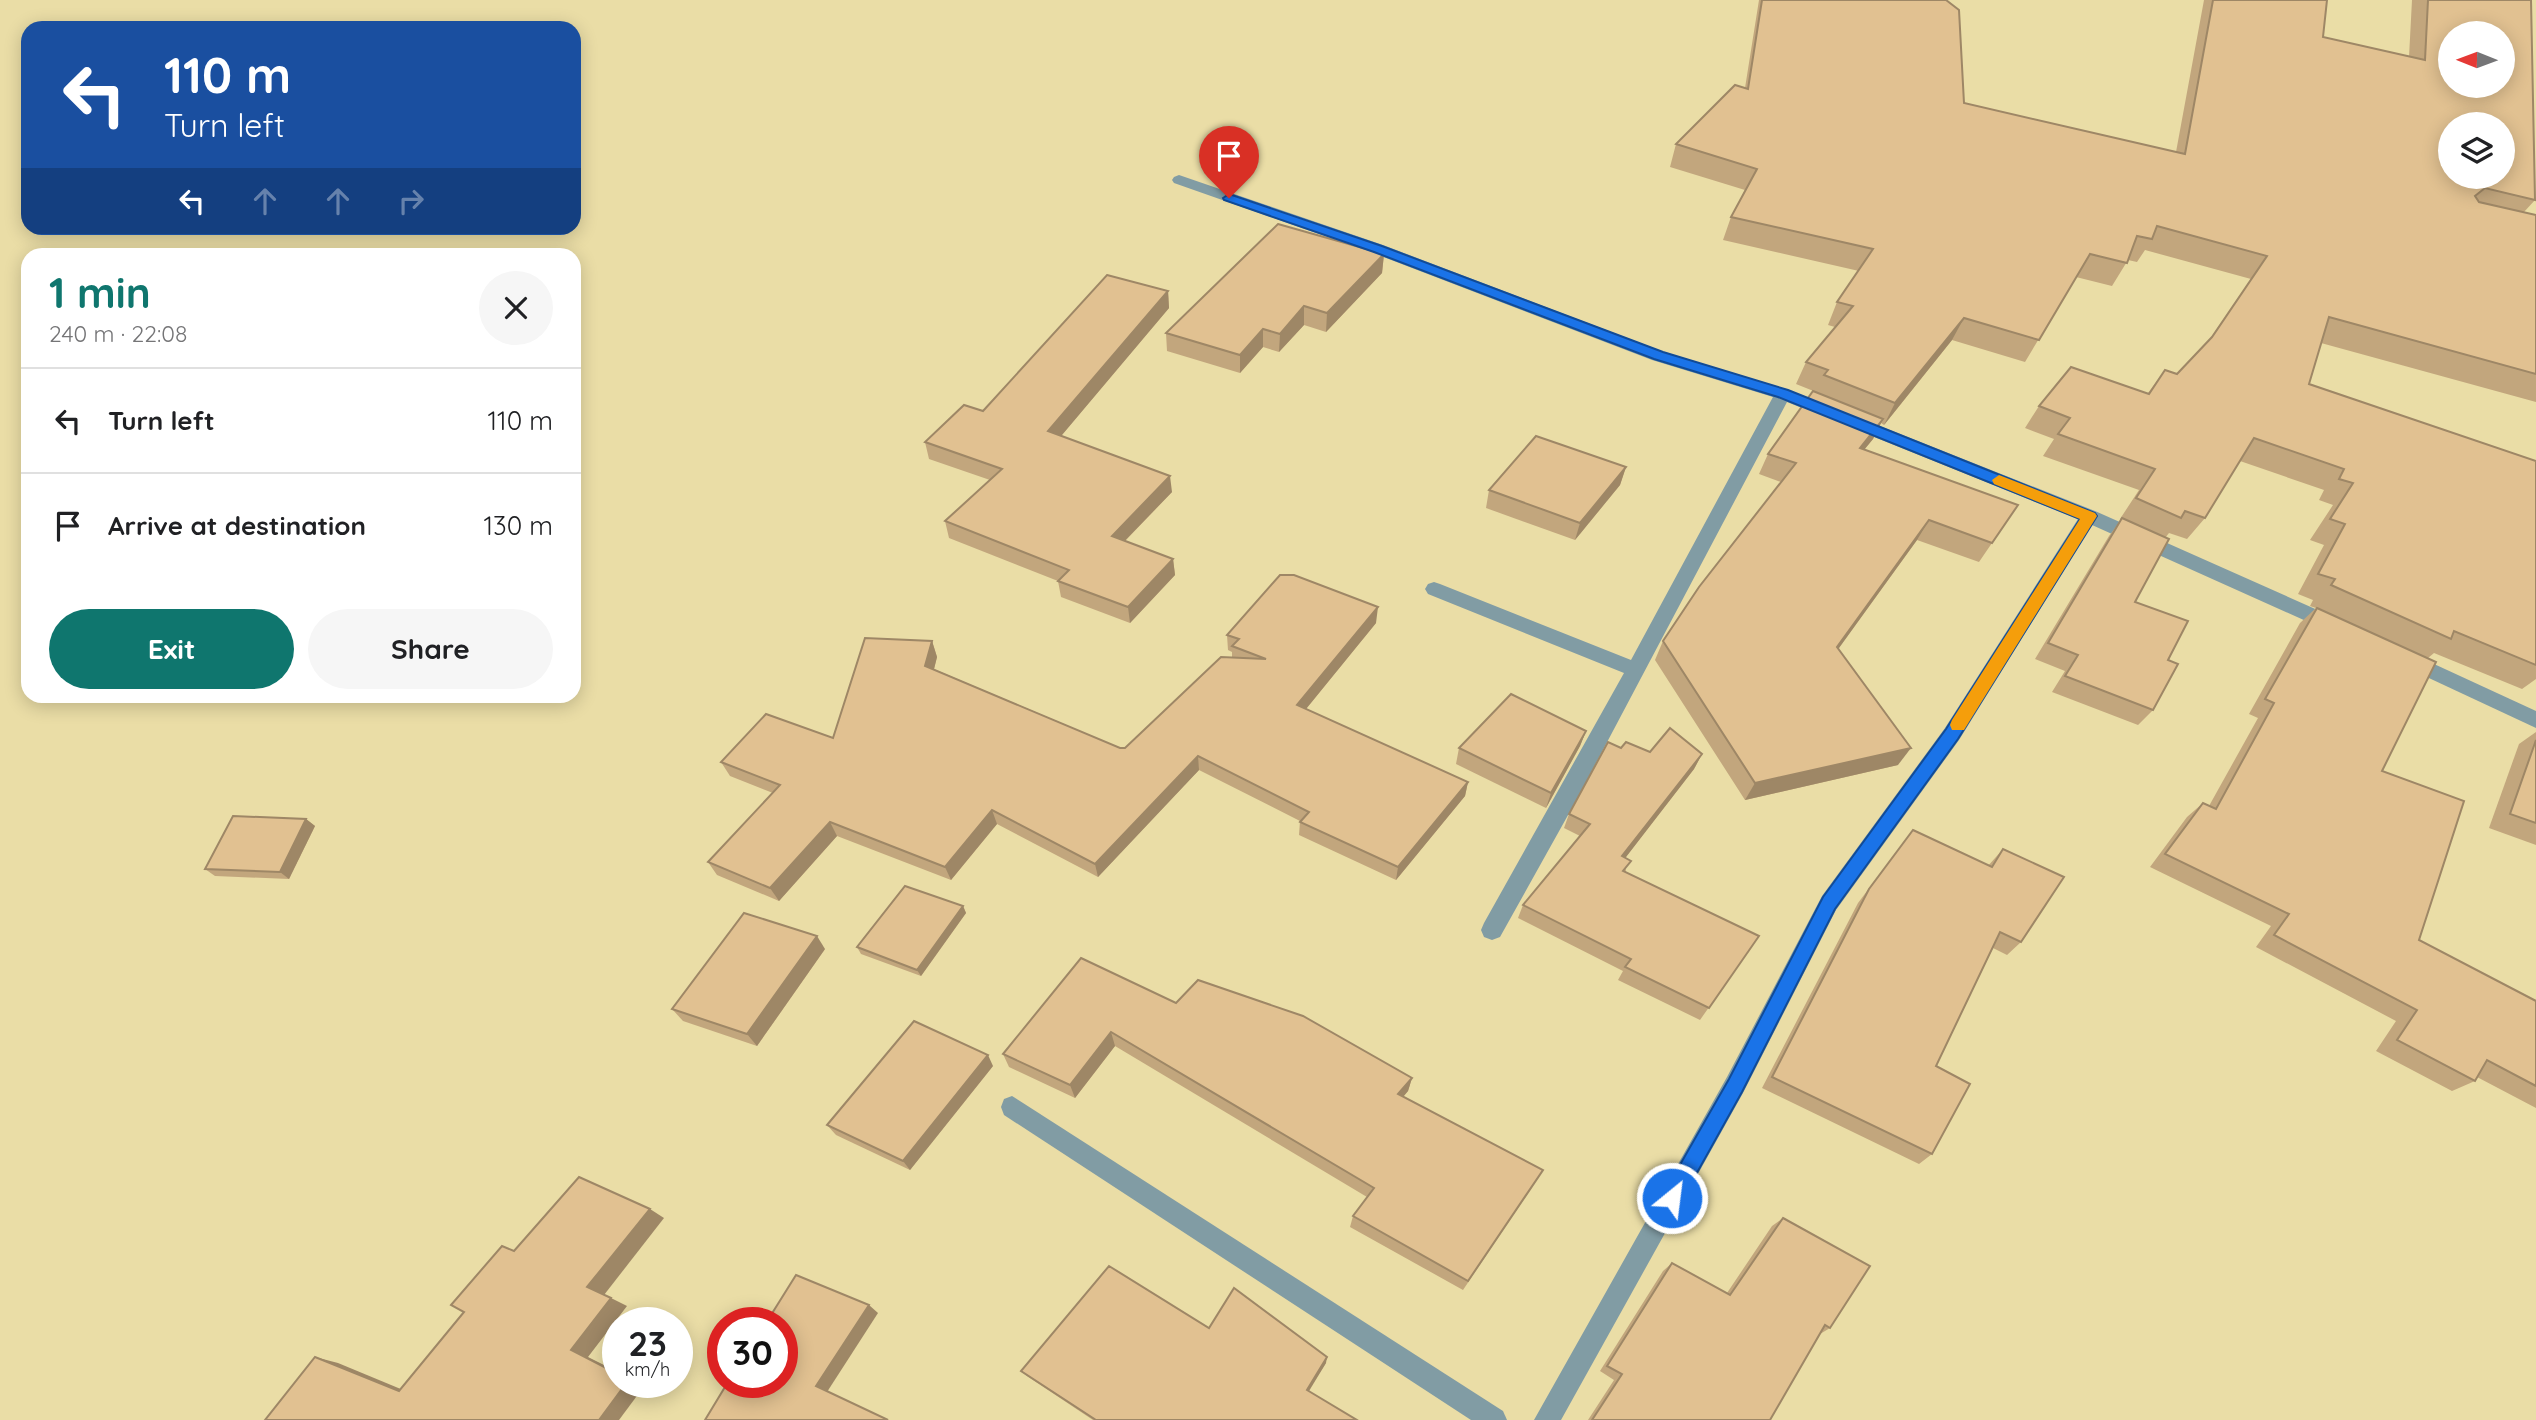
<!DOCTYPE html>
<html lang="en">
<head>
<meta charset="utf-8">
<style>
	:root { --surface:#fff; --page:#f6f6f6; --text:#202124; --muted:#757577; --line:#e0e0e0; --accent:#0f766e }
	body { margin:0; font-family:Quicksand,sans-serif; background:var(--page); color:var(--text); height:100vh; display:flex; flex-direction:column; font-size:26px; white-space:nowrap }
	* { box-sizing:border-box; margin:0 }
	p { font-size:23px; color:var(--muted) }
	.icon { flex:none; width:38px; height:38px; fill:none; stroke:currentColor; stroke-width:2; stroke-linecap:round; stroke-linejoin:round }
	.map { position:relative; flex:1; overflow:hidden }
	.drawer { position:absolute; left:21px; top:248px; width:560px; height:455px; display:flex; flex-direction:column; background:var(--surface); border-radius:21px; box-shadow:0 4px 18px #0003 }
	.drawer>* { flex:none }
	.top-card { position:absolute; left:21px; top:21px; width:560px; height:214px; border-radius:21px; box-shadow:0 4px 18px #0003; background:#1a4fa0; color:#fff; overflow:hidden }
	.needle { width:46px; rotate:271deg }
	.controls { position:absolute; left:2438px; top:21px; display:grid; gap:14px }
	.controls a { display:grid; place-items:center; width:77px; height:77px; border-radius:50%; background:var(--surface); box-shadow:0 4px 18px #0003; font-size:35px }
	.speed { position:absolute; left:602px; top:1307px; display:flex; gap:14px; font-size:35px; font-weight:700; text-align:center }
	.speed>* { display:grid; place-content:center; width:91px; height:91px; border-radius:50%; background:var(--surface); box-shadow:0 4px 18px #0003; line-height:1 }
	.speed small { font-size:18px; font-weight:400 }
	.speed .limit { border:10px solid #d22; background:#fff; color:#111 }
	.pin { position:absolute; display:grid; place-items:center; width:60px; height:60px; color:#fff; margin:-72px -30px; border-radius:50% 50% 50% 0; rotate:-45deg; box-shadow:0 0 7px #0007 }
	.pin .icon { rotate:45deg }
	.me { position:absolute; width:77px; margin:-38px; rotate:29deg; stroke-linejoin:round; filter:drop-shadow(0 0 5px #0008) }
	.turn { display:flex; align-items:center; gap:24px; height:147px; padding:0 28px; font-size:32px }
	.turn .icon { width:91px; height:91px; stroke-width:2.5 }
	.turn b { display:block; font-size:49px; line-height:60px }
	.lanes { display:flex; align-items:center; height:66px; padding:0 28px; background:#0003; justify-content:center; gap:35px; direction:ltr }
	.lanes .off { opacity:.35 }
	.round { display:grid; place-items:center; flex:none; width:74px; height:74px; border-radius:37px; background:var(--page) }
	.summary { display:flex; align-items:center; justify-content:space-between; height:119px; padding:0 28px }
	h1 { font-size:42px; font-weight:800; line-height:52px; color:var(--accent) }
	.cta { display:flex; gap:14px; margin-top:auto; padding:14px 28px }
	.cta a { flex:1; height:80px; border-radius:42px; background:var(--accent); color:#fff; font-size:28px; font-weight:800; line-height:80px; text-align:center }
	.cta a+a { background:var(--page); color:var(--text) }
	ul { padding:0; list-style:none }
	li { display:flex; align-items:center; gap:21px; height:105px; padding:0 28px; border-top:2px solid var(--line) }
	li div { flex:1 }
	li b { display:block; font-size:26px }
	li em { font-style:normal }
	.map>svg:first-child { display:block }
</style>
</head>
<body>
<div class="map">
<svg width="2536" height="1420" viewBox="0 0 2536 1420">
	<rect width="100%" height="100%" fill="#eadda6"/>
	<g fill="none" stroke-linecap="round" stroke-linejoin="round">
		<polygon fill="#819ca4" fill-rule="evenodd" points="1012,1096 1503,1411 1507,1420 1471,1420 1004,1115 1001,1107 1004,1099"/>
		<g fill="#819ca4" fill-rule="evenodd">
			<polygon points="1179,175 1383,245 1664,352 1789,390 2095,511 2340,620 2342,625 2340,630 2333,632 2326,630 2092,525 1959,740 1836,910 1743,1093 1561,1420 1534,1420 1727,1077 1822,896 1945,728 2078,519 1787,402 1577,799 1500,937 1492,940 1484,937 1481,930 1484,923 1624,673 1428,594 1425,589 1428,584 1434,582 1440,584 1631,660 1773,397 1652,360 1373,253 1174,183 1172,180 1174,177"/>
			<polygon points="2408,652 2536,711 2536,728 2401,665 2399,660 2401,655"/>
		</g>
	</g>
	<g fill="#c2a67d">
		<polygon points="1759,0 1946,0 1964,103 2176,152 2204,0 2327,0 2323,37 2409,57 2412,0 2531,0 2535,200 2524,212 2536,235 2536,402 2321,343 2309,384 2536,461 2536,679 2522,689 2434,653 2428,658 2382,771 2419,940 2536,1001 2536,1108 2477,1077 2475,1081 2452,1091 2376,1051 2396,1021 2256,947 2271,926 2150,867 2187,817 2203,803 2209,806 2258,718 2249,714 2300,623 2316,608 2310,606 2313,600 2298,594 2324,545 2310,540 2333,505 2319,500 2324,490 2240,461 2205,518 2187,539 2169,533 2165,538 2135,602 2168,660 2153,710 2138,725 2052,692 2065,671 2035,659 2109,536 2121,520 2120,519 2139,490 2043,456 2054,439 2025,428 2039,406 2148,393 2165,370 2177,374 2208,342 2251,279 2145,250 2137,262 2128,260 2112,286 2076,277 2025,362 1952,340 1884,425 1881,423 1873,439 1864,450 2018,505 1979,562 1917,540 1838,649 1898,765 1745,800 1655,660 1663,641 1781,482 1759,474 1768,454 1816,392 1796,384 1806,362 1835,327 1828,325 1837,302 1859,271 1723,240 1731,217 1745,190 1670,167 1676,144 1745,88"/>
		<polygon points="1384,254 1382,273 1326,332 1304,325 1279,352 1263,347 1240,373 1167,351 1166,333"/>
		<polygon points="1168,291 1169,308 1061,436 1172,492 1125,541 1173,559 1175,575 1130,623 1061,597 1058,581 949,538 945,521 990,480 929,459 925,442 983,411"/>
		<polygon points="1626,467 1620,485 1575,540 1486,508 1489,490"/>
		<polygon points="1376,623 1306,709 1468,782 1465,796 1396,880 1299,835 1300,821 1199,770 1098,877 997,824 951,880 837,836 779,901 717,875 708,862 773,793 730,776 721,762 833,738 932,641 937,657 934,669 1120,748 1125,748 1232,657 1232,652 1228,650 1227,635"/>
		<polygon points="1586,731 1580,746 1546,808 1456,764 1459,748"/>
		<polygon points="2536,732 2536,845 2489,828 2519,744"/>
		<polygon points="1621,748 1650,752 1702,754 1694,769 1625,858 1626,873 1759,936 1700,1020 1618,980 1623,971 1518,918 1523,905 1580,836 1564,828 1569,814"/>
		<polygon points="306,819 315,826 289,879 215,876 205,869"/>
		<polygon points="1913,830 1988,866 2003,849 2021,942 2007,955 1993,948 1936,1066 1932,1154 1919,1164 1762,1088 1858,903"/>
		<polygon points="963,906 966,913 921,976 861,954 857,947"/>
		<polygon points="825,949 757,1046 683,1021 672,1009"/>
		<polygon points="1176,1003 1412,1078 1408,1091 1403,1096 1536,1181 1463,1290 1350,1227 1353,1216 1367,1197 1115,1046 1075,1098 1009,1067 1003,1054"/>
		<polygon points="993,1066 910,1170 836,1135 827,1125"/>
		<polygon points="1783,1218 1830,1328 1820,1334 1770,1420 1588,1420 1614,1380 1600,1371 1663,1271 1672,1263 1727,1293 1772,1226"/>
		<polygon points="1209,1328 1326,1363 1308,1391 1357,1420 1093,1420 1027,1376 1021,1371"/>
	</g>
	<g fill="#9e8766">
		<polygon points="1384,254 1382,273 1326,332 1327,313"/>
		<polygon points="1168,291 1169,308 1051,448 1048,431"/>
		<polygon points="1304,306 1304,325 1279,352 1280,334"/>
		<polygon points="1964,318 1952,340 1884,425 1895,403"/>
		<polygon points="1263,329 1263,347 1240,373 1240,355"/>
		<polygon points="1883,419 1873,439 1849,468 1860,448"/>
		<polygon points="1626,467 1620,485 1575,540 1580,523"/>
		<polygon points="1170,476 1172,492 1114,552 1112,536"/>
		<polygon points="1929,520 1917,540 1826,666 1837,647"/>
		<polygon points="1173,559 1175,575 1130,623 1128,607"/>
		<polygon points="1378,607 1376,623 1297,720 1297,705"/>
		<polygon points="932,641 937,657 931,681 925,666"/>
		<polygon points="1586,731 1580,746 1546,808 1551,793"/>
		<polygon points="1911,748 1898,765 1745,800 1755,783"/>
		<polygon points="1702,754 1694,769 1616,870 1622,856"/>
		<polygon points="1198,756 1199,770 1098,877 1095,864"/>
		<polygon points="1468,782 1465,796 1396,880 1398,867"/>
		<polygon points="992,810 997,824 951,880 945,867"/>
		<polygon points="306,819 315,826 289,879 280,872"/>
		<polygon points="830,822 837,836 779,901 770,888"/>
		<polygon points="963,906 966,913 921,976 917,970"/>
		<polygon points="817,936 825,949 757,1046 747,1034"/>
		<polygon points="1111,1032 1115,1046 1075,1098 1070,1085"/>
		<polygon points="988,1055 993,1066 910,1170 903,1161"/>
		<polygon points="1412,1078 1408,1091 1395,1107 1398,1094"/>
		<polygon points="650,1209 664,1218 604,1295 587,1287"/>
		<polygon points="611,1298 627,1306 588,1357 618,1372 618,1374 571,1350"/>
		<polygon points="869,1305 878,1313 827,1392 816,1386"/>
		<polygon points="315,1357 338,1363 420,1397 399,1391"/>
		<polygon points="1327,1357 1326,1363 1306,1396 1307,1390"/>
		<polygon points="627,1382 640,1382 645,1385 619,1420 599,1420"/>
	</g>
	<g fill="#e1c191" stroke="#9e8766" stroke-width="2" fill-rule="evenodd">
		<path d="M 1762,0 L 1946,0 L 1959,10 L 1964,103 L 2185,154 L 2213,0 L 2327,0 L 2323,37 L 2425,60 L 2428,0 L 2531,0 L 2535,200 L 2485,188 L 2475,196 L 2479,202 L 2536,215 L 2536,374 L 2329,317 L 2309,384 L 2536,461 L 2536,665 L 2454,631 L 2451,639 L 2331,585 L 2335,579 L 2318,574 L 2345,524 L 2330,519 L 2353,483 L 2339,479 L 2344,469 L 2254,438 L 2205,518 L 2185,511 L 2181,518 L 2136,498 L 2155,469 L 2058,434 L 2070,418 L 2039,406 L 2071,367 L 2149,394 L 2165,370 L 2177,374 L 2212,337 L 2267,256 L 2157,226 L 2152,239 L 2137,236 L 2127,263 L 2090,254 L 2039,340 L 1964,318 L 1895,403 L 1824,375 L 1828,370 L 1806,362 L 1853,306 L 1837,302 L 1873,249 L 1731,217 L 1757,169 L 1676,144 L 1735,85 L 1748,89 ZM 2450,33 L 2502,33 L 2502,86 L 2450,86 ZM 2450,124 L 2502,124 L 2502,177 L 2450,177 Z"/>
		<polygon points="1278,224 1384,254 1327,313 1304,306 1280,334 1263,329 1240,355 1166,333"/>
		<polygon points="1107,275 1168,291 1048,431 1170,476 1112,536 1173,559 1128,607 1058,581 1069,570 945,521 1002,469 925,442 964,405 983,411"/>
		<polygon points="1813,391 1883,419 1860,448 2018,505 1992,543 1929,520 1837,647 1911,748 1755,783 1663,641 1699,587 1796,463 1768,454"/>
		<polygon points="1536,436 1626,467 1580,523 1489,490"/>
		<polygon points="2122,518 2169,539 2135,602 2188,621 2168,660 2178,664 2153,710 2065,676 2078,655 2048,643"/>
		<polygon points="1280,575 1294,575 1378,607 1297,705 1468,782 1398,867 1300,822 1309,812 1198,756 1095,864 992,810 945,867 830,822 770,888 708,862 780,785 721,762 766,714 833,738 865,638 932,641 925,666 1120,748 1125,748 1221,657 1266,659 1232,646 1239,639 1227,635"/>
		<polygon points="2317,608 2436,662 2382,771 2464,801 2419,940 2536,1001 2536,1086 2487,1060 2475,1081 2397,1040 2417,1010 2274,935 2289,914 2165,854 2203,803 2216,809 2274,703 2265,699"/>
		<polygon points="1511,694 1586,731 1551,793 1459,748"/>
		<polygon points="1670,728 1702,754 1622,856 1631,861 1623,871 1759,936 1709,1008 1625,967 1631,959 1523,905 1590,824 1569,814 1608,742 1621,748 1626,742 1650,752"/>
		<polygon points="2536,740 2536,823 2510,814"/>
		<polygon points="233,816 306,819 280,872 205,869"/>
		<polygon points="1913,830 1992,867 2003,849 2064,877 2021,942 2000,932 1936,1066 1970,1084 1932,1154 1772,1077 1869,889"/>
		<polygon points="905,886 963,906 917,970 857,947"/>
		<polygon points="744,913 817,936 747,1034 672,1009"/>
		<polygon points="1081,958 1176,1003 1198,980 1303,1016 1412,1078 1398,1094 1543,1170 1468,1281 1353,1216 1374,1188 1111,1032 1070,1085 1003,1054"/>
		<polygon points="914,1021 988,1055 903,1161 827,1125"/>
		<polygon points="579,1177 650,1209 587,1287 611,1298 571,1350 618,1374 618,1382 627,1382 599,1420 265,1420 315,1357 399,1391 464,1312 451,1305 502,1246 514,1251"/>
		<polygon points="1783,1218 1870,1266 1830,1328 1825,1325 1770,1420 1592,1420 1622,1374 1607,1366 1672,1263 1730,1295"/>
		<polygon points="1109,1266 1209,1328 1234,1288 1327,1357 1307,1390 1357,1420 1096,1420 1021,1371"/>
		<polygon points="796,1275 869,1305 816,1386 888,1420 705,1420 728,1382 782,1382 782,1323 766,1323"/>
	</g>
	<polygon fill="#1a73e8" stroke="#114b97" stroke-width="2" points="1229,194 1382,246 1663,352 1788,390 2095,513 2097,516 1958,739 1835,909 1742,1092 1679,1205 1672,1208 1665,1205 1662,1198 1665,1191 1729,1079 1823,897 1946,729 2080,519 1778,397 1654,359 1374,252 1224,200 1223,198"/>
	<polygon fill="#f59e0b" points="1999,475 2095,513 2097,516 1964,730 1952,730 1950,725 1952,720 2080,519 1994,484 1992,480"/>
</svg>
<div class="controls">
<a><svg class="needle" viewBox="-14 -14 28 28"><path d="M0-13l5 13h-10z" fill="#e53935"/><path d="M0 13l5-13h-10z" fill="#757577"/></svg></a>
<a><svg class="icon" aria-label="layers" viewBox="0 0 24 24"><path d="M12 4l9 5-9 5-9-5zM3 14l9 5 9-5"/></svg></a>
</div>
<div class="speed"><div>23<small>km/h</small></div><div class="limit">30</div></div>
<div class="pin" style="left:1229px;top:198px;background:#d93025"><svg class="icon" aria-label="arrive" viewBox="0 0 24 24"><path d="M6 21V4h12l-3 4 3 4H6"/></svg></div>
<svg class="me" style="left:1672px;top:1198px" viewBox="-20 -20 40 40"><circle r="17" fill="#1a73e8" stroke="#fff" stroke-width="3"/><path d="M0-11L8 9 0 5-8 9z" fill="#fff"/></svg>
<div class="top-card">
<div class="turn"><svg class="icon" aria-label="left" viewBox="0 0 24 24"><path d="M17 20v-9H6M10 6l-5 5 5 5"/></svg><div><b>110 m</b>Turn left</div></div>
<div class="lanes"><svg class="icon" aria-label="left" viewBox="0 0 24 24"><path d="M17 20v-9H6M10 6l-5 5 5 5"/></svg><svg class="icon off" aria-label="ahead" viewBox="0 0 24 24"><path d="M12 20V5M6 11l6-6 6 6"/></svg><svg class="icon off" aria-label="ahead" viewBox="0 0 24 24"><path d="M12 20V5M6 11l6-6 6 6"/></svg><svg class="icon off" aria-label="right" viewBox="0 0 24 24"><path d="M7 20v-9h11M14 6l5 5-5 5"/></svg></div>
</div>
<section class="drawer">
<div class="summary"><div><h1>1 min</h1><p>240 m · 22:08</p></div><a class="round"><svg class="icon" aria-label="close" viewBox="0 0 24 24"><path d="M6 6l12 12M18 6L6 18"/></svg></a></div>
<ul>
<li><svg class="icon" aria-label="left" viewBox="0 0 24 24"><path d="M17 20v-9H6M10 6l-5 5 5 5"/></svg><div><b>Turn left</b></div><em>110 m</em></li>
<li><svg class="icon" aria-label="arrive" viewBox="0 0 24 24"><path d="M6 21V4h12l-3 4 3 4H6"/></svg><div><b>Arrive at destination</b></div><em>130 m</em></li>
</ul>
<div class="cta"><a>Exit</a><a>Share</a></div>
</section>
</div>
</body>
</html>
